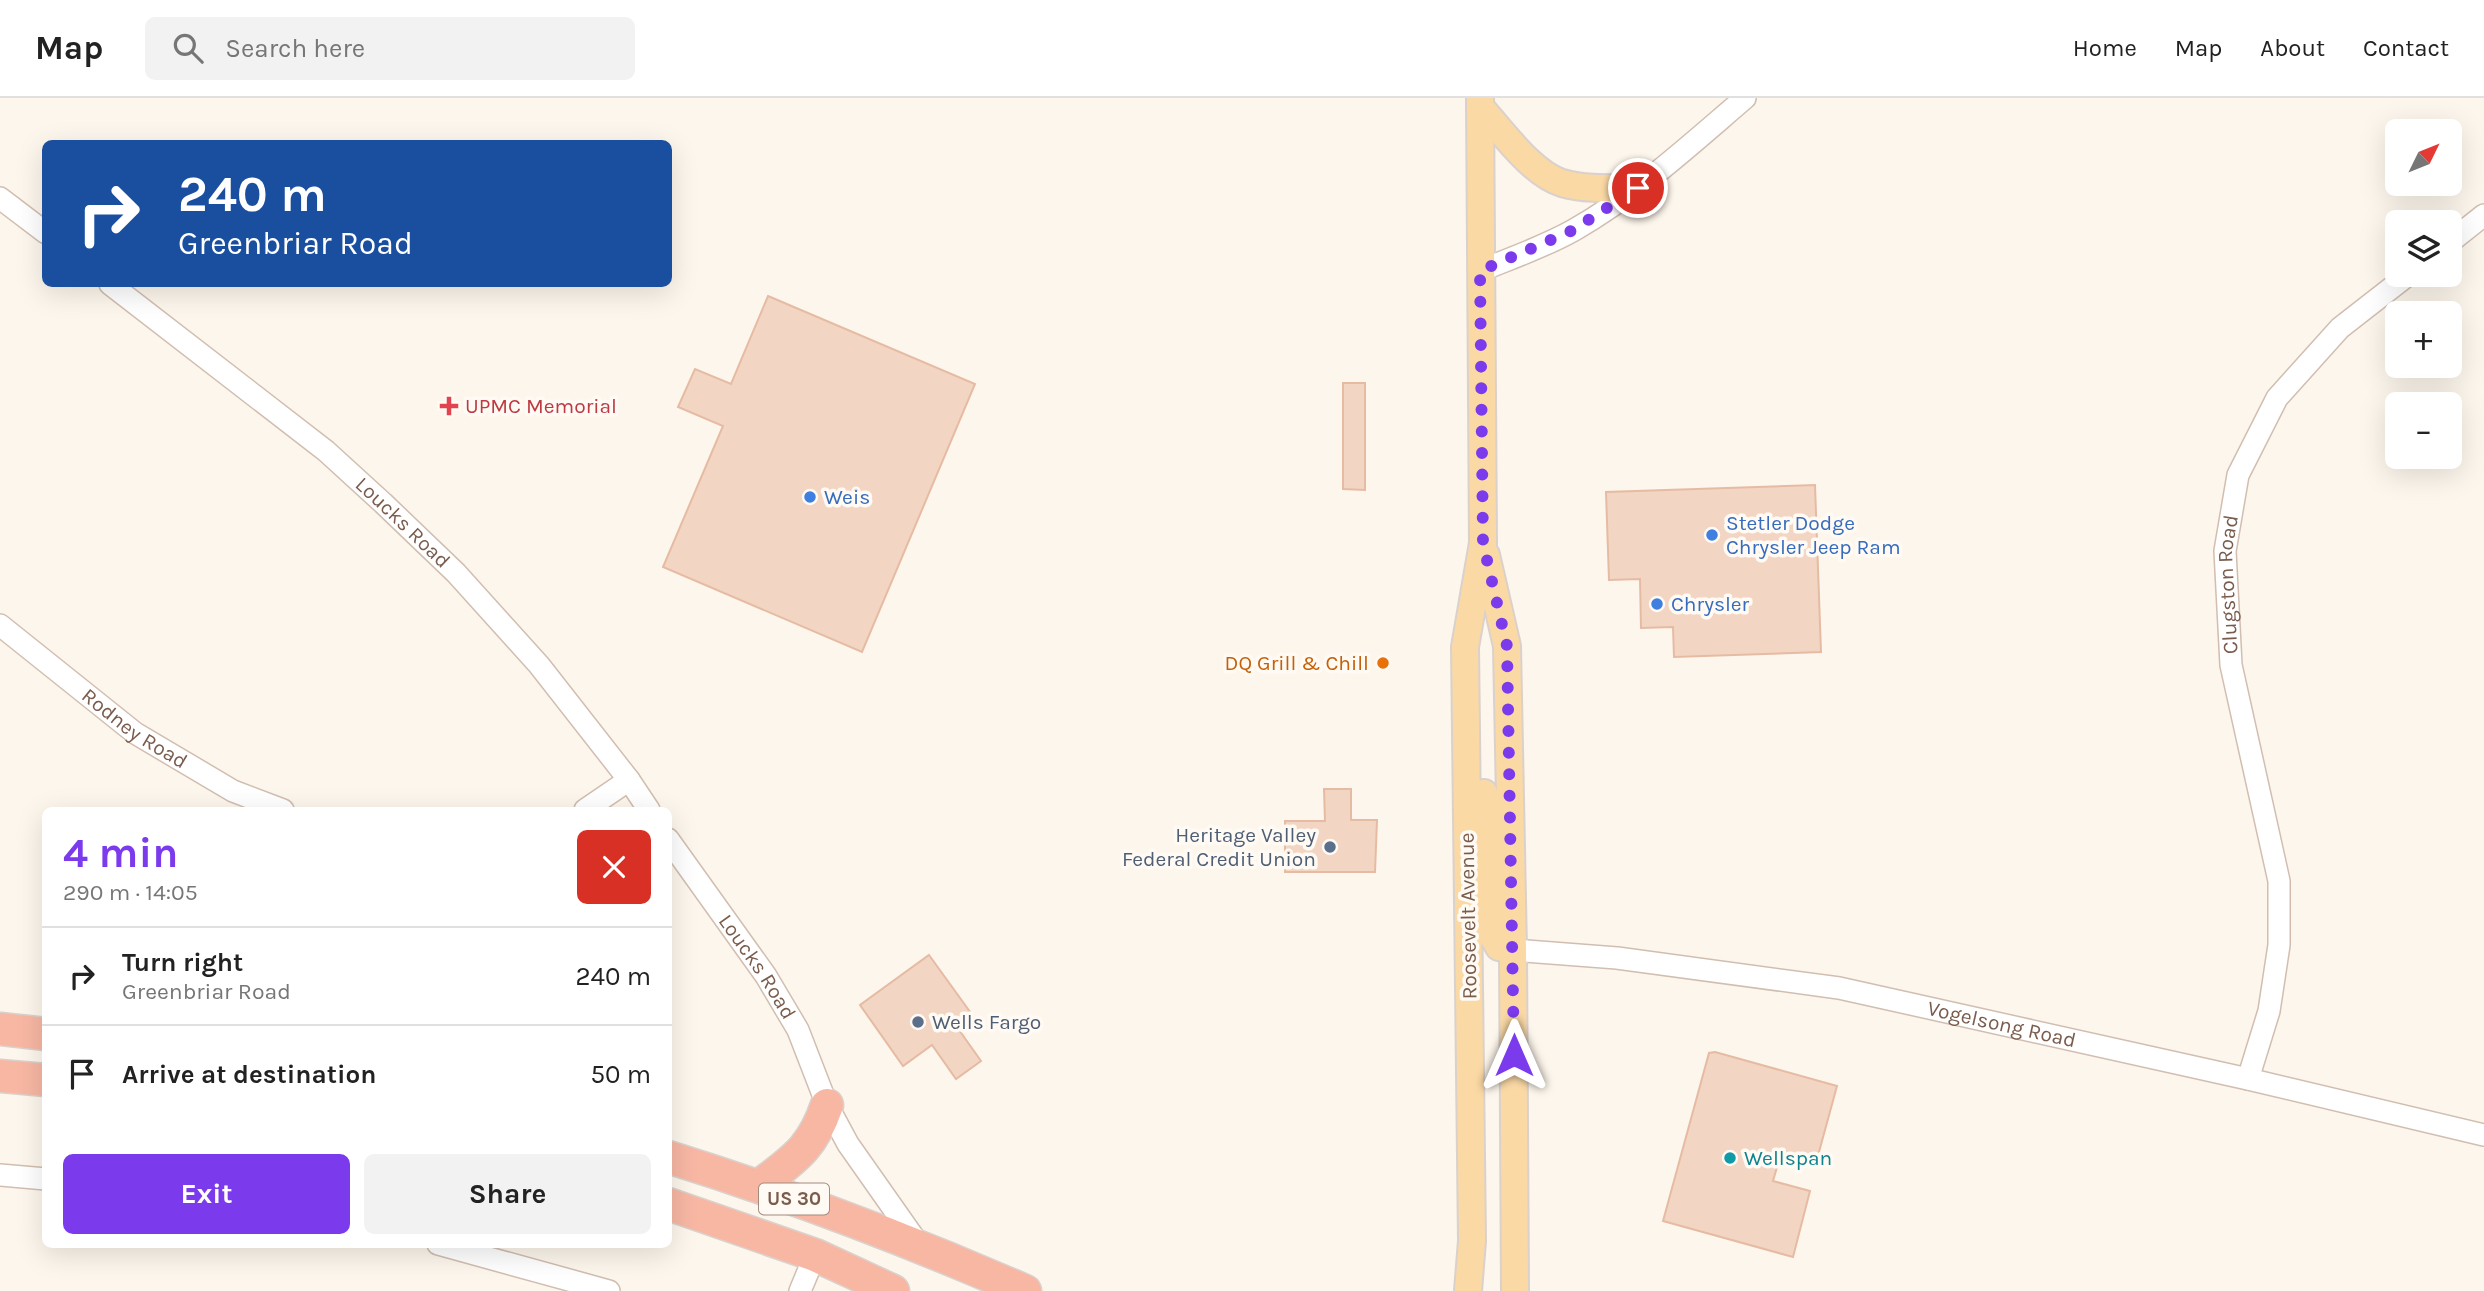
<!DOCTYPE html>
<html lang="en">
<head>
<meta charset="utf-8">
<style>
	:root { --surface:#fff; --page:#f2f2f2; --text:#222; --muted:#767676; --line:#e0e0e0; --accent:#7c3aed }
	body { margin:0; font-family:Karla,sans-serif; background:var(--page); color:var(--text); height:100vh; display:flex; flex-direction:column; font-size:26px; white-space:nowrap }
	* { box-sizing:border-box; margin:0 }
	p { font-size:23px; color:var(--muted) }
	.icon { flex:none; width:38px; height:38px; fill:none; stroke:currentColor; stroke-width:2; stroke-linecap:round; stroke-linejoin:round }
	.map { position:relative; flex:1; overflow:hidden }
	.sheet { position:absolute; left:42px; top:709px; width:630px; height:441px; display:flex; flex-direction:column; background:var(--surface); border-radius:10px; box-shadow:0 7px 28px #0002 }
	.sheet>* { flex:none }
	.guide { position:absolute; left:42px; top:42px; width:630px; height:147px; border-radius:10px; box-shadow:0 7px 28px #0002; background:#1a4fa0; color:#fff; overflow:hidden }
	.needle { width:46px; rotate:47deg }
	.fabs { position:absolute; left:2385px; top:21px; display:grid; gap:14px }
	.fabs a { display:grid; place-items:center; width:77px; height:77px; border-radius:10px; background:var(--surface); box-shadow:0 7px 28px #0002; font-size:35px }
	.pin { position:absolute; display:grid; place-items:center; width:60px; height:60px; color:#fff; margin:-30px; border:4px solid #fff; border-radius:50%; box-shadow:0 2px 7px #0007 }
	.me { position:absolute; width:77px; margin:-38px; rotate:0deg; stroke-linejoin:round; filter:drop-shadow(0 0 5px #0008) }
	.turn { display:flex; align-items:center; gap:24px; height:147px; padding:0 21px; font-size:32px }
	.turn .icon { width:91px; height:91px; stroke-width:2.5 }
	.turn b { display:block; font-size:49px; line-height:60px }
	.round { display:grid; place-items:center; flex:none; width:74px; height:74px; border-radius:10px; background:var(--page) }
	.headline { display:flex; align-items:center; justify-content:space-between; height:119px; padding:0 21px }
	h1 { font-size:42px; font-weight:700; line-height:52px; color:var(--accent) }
	.primary-button { display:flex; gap:14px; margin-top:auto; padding:14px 21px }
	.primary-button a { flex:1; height:80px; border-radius:10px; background:var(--accent); color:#fff; font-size:28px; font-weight:700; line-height:80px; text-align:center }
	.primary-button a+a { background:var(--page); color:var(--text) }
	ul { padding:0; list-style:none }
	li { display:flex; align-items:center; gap:21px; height:98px; padding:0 21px; border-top:2px solid var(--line) }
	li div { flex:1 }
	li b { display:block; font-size:26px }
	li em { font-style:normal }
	header { display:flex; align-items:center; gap:42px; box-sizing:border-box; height:98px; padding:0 35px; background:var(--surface); border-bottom:2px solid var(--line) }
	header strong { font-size:33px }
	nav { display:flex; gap:38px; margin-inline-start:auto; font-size:24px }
	.search { width:490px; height:63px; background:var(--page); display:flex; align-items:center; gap:18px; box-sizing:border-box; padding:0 24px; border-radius:10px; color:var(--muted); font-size:26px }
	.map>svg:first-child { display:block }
</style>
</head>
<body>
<header>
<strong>Map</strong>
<div class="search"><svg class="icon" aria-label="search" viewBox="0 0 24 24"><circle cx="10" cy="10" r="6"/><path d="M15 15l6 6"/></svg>Search here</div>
<nav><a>Home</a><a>Map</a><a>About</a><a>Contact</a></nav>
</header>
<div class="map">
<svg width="2484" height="1193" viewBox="0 0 2484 1193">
	<rect width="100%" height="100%" fill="#fdf6ec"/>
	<g fill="#f3d5c3" stroke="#e6bba3" stroke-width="2">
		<polygon points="768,198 975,286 862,554 663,469 723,328 678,309 695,271 731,286"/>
		<polygon points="1343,285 1365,285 1365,392 1343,391"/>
		<polygon points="1815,387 1821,554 1674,559 1673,529 1641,530 1640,481 1609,482 1606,394"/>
		<polygon points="1324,691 1351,691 1351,722 1377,722 1375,774 1285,774 1285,723 1325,723"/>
		<polygon points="929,857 973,918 957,929 981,963 956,981 932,947 903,968 860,907"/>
		<polygon points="1715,954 1837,988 1816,1065 1781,1055 1773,1083 1810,1093 1793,1159 1663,1123 1709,955"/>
	</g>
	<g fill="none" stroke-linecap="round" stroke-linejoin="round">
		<defs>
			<g id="minor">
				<polyline points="0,100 46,135"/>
				<polyline points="2450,144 2484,117"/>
				<path d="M 1480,173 C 1511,160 1544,149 1574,132 C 1637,96 1690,47 1745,0"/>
				<path id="s1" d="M 110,186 L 326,353 L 383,405 L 456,475 L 539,567 L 629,682 L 649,712"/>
				<path id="s2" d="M 0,527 L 135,635 L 233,693 L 283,712"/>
				<polyline points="585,712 629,682"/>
				<path id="s3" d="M 668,741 L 766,878 L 798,932 L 827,1007 L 848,1046 L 919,1147"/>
				<path id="s4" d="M 1513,852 L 1617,860 L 1839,890 L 2248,981 L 2484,1037"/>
				<path id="s5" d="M 2248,981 L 2269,913 L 2279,847 L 2279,783 L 2231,567 L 2225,453 L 2238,377 L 2277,300 L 2340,230 L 2408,177"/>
				<polyline points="0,1077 46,1081"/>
				<polyline points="438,1146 609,1193"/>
				<polyline points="800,1193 815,1157"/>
			</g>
			<g id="major">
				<path d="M 1480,9 C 1502,33 1531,75 1562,85 C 1586,92 1614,90 1638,90"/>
				<polyline points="1486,457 1507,548 1513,852 1515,1193"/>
				<polyline points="1484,695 1488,822 1491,835 1499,849 1513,852"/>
				<polyline points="1468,1193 1472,1143 1465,549 1483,445 1480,0"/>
			</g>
			<g id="highway">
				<polyline points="0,931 46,936"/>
				<polyline points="0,978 46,982"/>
				<path d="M 668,1059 C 790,1097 908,1142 1025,1193"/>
				<path d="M 759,1088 C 794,1061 812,1051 827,1007"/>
				<polyline points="668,1106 815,1157 893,1193"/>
			</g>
		</defs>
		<use href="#minor" stroke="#d1beb0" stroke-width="24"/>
		<use href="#major" stroke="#dad1cd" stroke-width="30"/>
		<use href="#highway" stroke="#dad1cd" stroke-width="35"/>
		<use href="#minor" stroke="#fff" stroke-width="21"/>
		<use href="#major" stroke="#fbd9a5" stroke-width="26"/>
		<use href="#highway" stroke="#f7b7a3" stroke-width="32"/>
	</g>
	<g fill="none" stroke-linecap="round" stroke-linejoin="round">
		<polyline stroke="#7c3aed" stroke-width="12" stroke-dasharray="0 21.6" points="1514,957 1507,548 1483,445 1480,173 1571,133 1638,90"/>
	</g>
	<path fill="#e0444e" stroke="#fffaf3" stroke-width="2.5" d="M445.5 297.5h7v7h7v7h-7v7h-7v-7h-7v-7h7z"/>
	<g fill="#3f7fe0" stroke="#fffaf3" stroke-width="2.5">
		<circle cx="810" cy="399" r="7"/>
		<circle cx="1712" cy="437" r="7"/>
		<circle cx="1657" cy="506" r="7"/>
	</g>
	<circle fill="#e8710a" stroke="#fffaf3" stroke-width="2.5" cx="1383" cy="565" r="7"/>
	<g fill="#5c6f8a" stroke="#fffaf3" stroke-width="2.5">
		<circle cx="1330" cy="749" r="7"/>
		<circle cx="918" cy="924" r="7"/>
	</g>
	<circle fill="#0f9aa8" stroke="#fffaf3" stroke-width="2.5" cx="1730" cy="1060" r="7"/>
	<g text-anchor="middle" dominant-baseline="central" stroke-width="7" stroke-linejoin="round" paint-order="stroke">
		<rect fill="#fffaf3" stroke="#a28b7f" stroke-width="2" x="759" y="1085.5" width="70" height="31" rx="5"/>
		<g font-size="19" font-weight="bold" fill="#7a5c4d">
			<text x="794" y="1101">US 30</text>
		</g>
		<g font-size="21" fill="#be3a42" stroke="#fffaf3" text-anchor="start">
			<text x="465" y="308">UPMC Memorial</text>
		</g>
		<g font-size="21" fill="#366cbe" stroke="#fffaf3" text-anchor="start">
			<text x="824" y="399">Weis</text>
			<text x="1726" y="425">Stetler Dodge<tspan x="1726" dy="24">Chrysler Jeep Ram</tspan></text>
			<text x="1671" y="506">Chrysler</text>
		</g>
		<g font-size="21" fill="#7a5c4d" stroke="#fffaf3">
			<text stroke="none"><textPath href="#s1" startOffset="378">Loucks Road</textPath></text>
			<text stroke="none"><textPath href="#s5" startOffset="504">Clugston Road</textPath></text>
			<text stroke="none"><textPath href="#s2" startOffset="170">Rodney Road</textPath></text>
			<text transform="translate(1468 818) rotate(-91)">Roosevelt Avenue</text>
			<text stroke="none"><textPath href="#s3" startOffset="156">Loucks Road</textPath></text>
			<text stroke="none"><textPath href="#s4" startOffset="495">Vogelsong Road</textPath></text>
		</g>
		<g font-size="21" fill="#c56008" stroke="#fffaf3" text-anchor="end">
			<text x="1369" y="565">DQ Grill &amp; Chill</text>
		</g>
		<g font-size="21" fill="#4e5e75" stroke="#fffaf3" text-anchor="end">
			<text x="1316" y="737">Heritage Valley<tspan x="1316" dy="24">Federal Credit Union</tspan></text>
			<text x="932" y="924" text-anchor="start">Wells Fargo</text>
		</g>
		<g font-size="21" fill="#0d838f" stroke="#fffaf3" text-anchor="start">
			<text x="1744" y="1060">Wellspan</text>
		</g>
	</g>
</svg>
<div class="fabs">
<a><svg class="needle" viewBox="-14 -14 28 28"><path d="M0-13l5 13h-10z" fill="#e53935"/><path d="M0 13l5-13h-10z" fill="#767676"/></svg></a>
<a><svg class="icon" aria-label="layers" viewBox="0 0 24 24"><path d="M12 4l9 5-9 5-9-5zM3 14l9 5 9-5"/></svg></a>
<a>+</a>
<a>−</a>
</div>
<div class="pin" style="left:1638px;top:90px;background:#d93025"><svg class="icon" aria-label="arrive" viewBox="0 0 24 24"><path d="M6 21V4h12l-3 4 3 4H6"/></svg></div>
<svg class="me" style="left:1514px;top:957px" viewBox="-20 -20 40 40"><path d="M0-17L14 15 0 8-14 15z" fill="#7c3aed" stroke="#fff" stroke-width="4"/></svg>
<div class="guide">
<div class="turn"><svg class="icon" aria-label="right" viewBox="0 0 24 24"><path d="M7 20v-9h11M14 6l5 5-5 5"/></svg><div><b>240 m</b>Greenbriar Road</div></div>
</div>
<section class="sheet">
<div class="headline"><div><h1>4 min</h1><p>290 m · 14:05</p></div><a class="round" style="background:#d93025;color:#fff"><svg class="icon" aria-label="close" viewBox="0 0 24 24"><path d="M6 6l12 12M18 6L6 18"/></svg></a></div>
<ul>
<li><svg class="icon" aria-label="right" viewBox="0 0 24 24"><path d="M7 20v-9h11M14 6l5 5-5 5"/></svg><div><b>Turn right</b><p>Greenbriar Road</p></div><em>240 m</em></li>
<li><svg class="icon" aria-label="arrive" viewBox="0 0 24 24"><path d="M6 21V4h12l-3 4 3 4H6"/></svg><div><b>Arrive at destination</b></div><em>50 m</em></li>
</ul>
<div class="primary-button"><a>Exit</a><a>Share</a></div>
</section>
</div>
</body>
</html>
